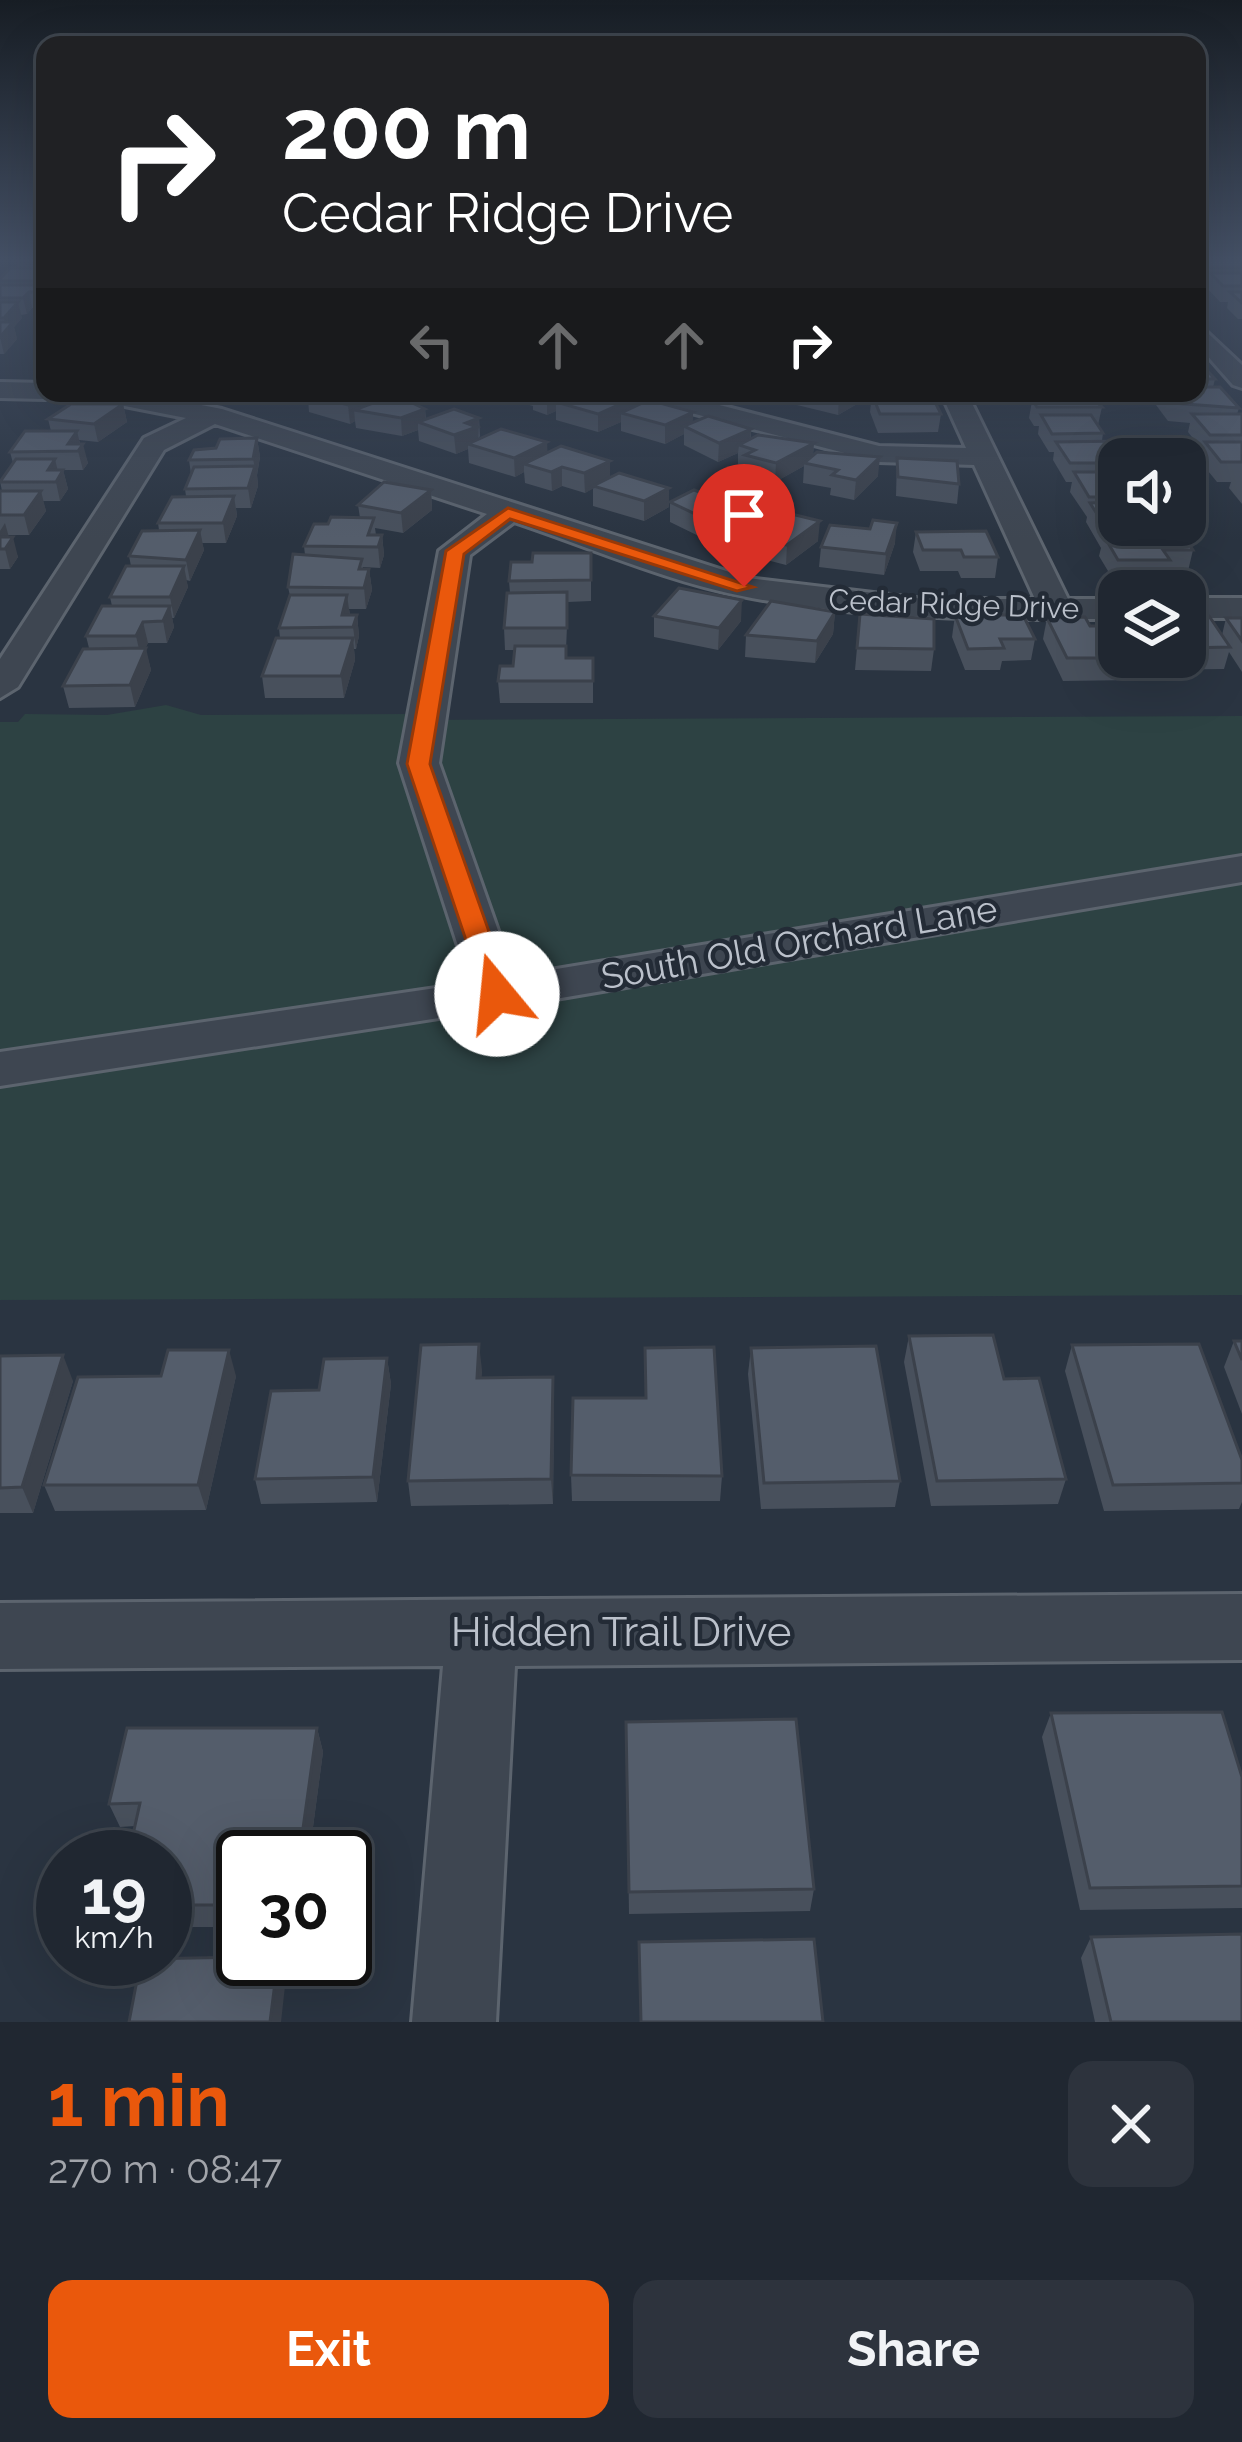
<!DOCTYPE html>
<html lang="en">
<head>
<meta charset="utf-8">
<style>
	:root { --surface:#202731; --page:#2d333d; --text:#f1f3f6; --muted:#a2a5ab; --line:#3d444d; --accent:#ea580c }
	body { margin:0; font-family:Raleway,sans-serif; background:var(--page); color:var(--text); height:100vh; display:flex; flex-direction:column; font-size:45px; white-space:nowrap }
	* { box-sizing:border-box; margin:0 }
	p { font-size:39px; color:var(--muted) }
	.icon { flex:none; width:66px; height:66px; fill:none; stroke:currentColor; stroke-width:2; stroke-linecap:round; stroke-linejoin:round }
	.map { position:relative; height:2022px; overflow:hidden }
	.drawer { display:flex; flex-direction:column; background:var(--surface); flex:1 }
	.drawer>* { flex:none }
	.banner { position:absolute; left:36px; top:36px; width:1170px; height:366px; border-radius:24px; box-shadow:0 12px 48px #0002,0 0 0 3px var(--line); background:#202124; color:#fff; overflow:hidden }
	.buttons { position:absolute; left:1098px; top:438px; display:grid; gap:24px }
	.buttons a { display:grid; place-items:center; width:108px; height:108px; border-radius:24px; background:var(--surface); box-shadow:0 12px 48px #0002,0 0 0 3px var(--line); font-size:60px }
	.speed { position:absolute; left:36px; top:1830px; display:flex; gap:24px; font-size:60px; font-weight:700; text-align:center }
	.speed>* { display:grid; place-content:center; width:156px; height:156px; border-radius:50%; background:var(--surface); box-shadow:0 12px 48px #0002,0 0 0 3px var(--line); line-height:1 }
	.speed small { font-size:30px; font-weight:400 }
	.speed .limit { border:6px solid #111; border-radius:18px; background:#fff; color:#111 }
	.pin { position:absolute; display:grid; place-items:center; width:102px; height:102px; color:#fff; margin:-123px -51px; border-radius:50% 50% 50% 0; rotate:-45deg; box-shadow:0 0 12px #0007 }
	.pin .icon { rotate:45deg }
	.me { position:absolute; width:132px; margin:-66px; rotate:343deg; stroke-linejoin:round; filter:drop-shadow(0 0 9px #0008) }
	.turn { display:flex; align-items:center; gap:42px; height:252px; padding:0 48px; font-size:54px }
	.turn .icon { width:156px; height:156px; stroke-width:2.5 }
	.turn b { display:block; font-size:84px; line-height:102px }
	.lanes { display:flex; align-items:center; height:114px; padding:0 48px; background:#0003; justify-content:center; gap:60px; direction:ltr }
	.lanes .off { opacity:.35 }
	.round { display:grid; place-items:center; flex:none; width:126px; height:126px; border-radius:24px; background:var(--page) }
	.head { display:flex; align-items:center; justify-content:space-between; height:204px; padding:0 48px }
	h1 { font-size:72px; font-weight:700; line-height:90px; color:var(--accent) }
	.action { display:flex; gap:24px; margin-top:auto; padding:24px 48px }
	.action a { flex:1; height:138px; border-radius:24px; background:var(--accent); color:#fff; font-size:48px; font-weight:700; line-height:138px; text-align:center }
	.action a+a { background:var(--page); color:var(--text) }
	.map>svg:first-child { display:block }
</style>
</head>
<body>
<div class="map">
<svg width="1242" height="2022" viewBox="0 0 1242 2022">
	<rect width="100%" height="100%" fill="#2a3441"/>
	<polygon fill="#2d4243" points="166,705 201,715 412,714 412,720 1242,716 1242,1295 0,1300 0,722 18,722 25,714 107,715"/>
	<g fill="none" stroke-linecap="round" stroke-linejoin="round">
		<defs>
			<g id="minor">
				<polygon points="1197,323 1242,365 1242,388 1233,385 1197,344"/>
				<polygon points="0,382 45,383 45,393 56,393 45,399 0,398"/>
				<path d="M 86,393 L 139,393 L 222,409 L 748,578 L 924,599 L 1035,599 L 974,465 L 879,462 L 634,398 L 630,393 L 673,393 L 879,446 L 966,448 L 941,393 L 967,393 L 1068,599 L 1119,599 L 1119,619 C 993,619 867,621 742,596 C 666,581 589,547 514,522 L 470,555 L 439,763 L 514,976 L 1242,856 L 1242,882 L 497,1009 L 0,1086 L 0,1052 L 470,983 L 399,763 L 439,551 L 487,514 L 215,424 L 164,450 L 18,687 L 0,698 L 0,659 L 144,438 L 186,418 L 99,401 Z"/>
				<rect x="1185" y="598" width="57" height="20"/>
				<polygon points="1242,1594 1242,1660 515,1666 496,2022 412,2022 443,1666 0,1669 0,1603"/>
			</g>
		</defs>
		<use href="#minor" stroke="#5c646e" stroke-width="6"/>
		<use href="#minor" fill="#3e4651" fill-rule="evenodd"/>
	</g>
	<g fill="#48505c">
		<polygon points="45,257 45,308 32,308 27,314 21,315 22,318 14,327 17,339 4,354 0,354 0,279 18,268 17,262"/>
		<polygon points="1197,257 1242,257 1242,319 1238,319 1227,308 1228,302 1220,302 1207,288 1208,283 1203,283 1197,278"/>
		<polygon points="1197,365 1215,379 1213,387 1239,408 1237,414 1242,414 1242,504 1229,488 1231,482 1217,482 1200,461 1203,451 1188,432 1190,423 1168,421 1156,405 1157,397 1147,397 1144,393 1197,393"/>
		<polygon points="245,393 380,393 381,400 425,409 426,419 479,418 480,436 478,440 547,442 547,453 610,461 610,478 669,488 669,507 644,521 593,506 593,488 585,493 562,486 552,491 525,483 524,472 515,477 469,463 468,449 456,454 419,441 418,430 402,436 356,428 355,421 350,424 309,412 308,398 294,404 275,398 263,403 245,398"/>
		<polygon points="483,393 614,393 637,405 693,412 693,422 751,429 751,439 814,443 813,456 878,476 854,500 830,495 831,488 803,483 804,466 775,482 744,474 745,466 738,464 738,453 718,462 684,445 684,434 665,444 621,431 621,422 598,432 556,420 556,411 547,415 533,410 533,406 512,400 512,394 499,399"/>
		<polygon points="743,393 796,393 778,402"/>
		<polygon points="798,393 858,393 857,404 838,415 797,405"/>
		<polygon points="1014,393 1088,393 1102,407 1098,425 1103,433 1102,441 1131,450 1129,459 1119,459 1119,469 1117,469 1116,472 1119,472 1119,525 1153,525 1149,536 1193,550 1188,571 1167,571 1165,580 1114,581 1099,556 1101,548 1086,522 1087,517 1070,492 1072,482 1066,482 1053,460 1054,452 1049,452 1038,434 1039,426 1034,426 1029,418 1032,401 1019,401"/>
		<polygon points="872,394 941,414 938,432 878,433 870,412"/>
		<polygon points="123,404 127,422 98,442 79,440 88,463 83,470 63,470 68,489 60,501 43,501 46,511 29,535 8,535 18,557 10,569 0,569 0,492 2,491 0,481 13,463 10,452 51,431 48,419"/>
		<polygon points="257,438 260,457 257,475 258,486 251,508 236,508 237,516 226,543 202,543 204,550 190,581 186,580 188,587 174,618 172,618 174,627 167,643 148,643 145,648 151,670 135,707 69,708 63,686 89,648 86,636 112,606 110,597 131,566 129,556 159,530 158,523 186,496 185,489 191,474 189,460 216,448"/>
		<polygon points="897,458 959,484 957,504 896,496"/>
		<polygon points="431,490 432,510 403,533 375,528 376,535 382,535 384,555 380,568 363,567 363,569 369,569 372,590 366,609 349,609 350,615 357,615 359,636 356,649 354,649 355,660 344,698 265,698 262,676 280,638 279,628 290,596 288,587 305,555 304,546 328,524 360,518 358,505"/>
		<polygon points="711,496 755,499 754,516 818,541 786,565 755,557 755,545 745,542 746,523 711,542 670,522 670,502"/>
		<polygon points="870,529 895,543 884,575 819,567 821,547"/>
		<polygon points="916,532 998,557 995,578 961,578 958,571 920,571 913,552"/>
		<polygon points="591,553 591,601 568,602 566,650 567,658 593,658 593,703 500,703 498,681 513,666 515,650 505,650 504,628 510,593 509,581 532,562"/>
		<polygon points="835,612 833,634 815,663 745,657 746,635"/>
		<polygon points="860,614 934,649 931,671 855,670"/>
		<polygon points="955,615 1035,639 1031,660 1002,661 1000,670 965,670 952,637"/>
		<polygon points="654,616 741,621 718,650 654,637"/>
		<polygon points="1185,616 1222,635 1226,618 1242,618 1242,672 1229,652 1224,669 1148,670 1141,657 1185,657"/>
		<polygon points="1047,618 1090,626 1140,658 1135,680 1063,681 1043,639"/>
		<polygon points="909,1336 1004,1379 1066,1479 1058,1504 931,1506 904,1362"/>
		<polygon points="1234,1341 1242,1341 1242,1414 1224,1367"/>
		<polygon points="1072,1345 1242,1460 1242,1502 1239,1509 1104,1511 1065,1371"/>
		<polygon points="751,1348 900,1481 895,1507 761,1509 748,1374"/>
		<polygon points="0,1356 73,1381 33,1513 0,1513"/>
		<polygon points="387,1358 391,1384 377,1502 261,1504 255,1479 319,1390"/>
		<polygon points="482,1370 481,1378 554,1403 553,1504 411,1506 408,1481"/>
		<polygon points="236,1376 206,1510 55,1511 44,1485"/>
		<polygon points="645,1398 722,1476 720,1501 572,1501 571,1475"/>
		<polygon points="1051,1713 1242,1777 1242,1908 1080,1910 1042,1737"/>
		<polygon points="626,1722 814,1889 810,1911 629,1914"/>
		<polygon points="317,1728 323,1752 309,1857 243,1857 243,1927 165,1927 165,1857 135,1826 120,1827 109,1804"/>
		<polygon points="1091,1937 1242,2022 1095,2022 1081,1958"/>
	</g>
	<g fill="#3b414b">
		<polygon points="45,277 45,307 42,292 38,292 36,281"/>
		<polygon points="29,292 32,308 27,314 23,298"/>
		<polygon points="18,302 22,318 14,327 17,339 4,354 0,337 7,329 4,318"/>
		<polygon points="262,393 275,393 275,398 263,403"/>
		<polygon points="292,393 316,393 307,394 308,398 294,404"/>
		<polygon points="380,393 382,410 354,410 355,421 350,424 348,405"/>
		<polygon points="499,393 512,393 512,394 499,399"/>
		<polygon points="555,393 583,393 556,402 556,411 547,415 547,397"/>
		<polygon points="779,393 796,393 778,402"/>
		<polygon points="846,393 858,393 857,404 838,415 839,397"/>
		<polygon points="638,396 637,414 621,413 621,422 598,432 598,414"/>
		<polygon points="123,404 127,422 98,442 94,424"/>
		<polygon points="425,409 426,425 418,422 418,430 402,436 401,418"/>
		<polygon points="693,412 693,430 684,426 684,434 665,444 665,425"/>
		<polygon points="479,418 478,445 468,444 468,449 456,454 454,435 466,423"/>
		<polygon points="751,429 750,447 739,445 738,453 718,462 719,443"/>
		<polygon points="77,431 81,448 83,444 88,463 83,470 78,451 68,444"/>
		<polygon points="257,438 260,457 257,475 258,486 251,508 248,488 255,468 253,459"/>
		<polygon points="547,442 548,461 524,464 524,472 515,477 514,458"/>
		<polygon points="814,443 812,462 804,463 804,466 775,482 776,463"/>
		<polygon points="880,457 878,476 854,500 856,480"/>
		<polygon points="55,459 59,476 63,470 68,489 60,501 56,482 48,470"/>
		<polygon points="610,461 610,480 585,493 584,473"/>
		<polygon points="562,467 562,486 552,491 551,472"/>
		<polygon points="669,488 669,507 644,521 644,501"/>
		<polygon points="431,490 432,510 403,533 401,513"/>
		<polygon points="41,491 46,511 29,535 24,515"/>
		<polygon points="234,496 237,516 226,543 223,523"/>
		<polygon points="755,499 754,518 711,542 712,522"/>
		<polygon points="820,521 818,541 786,565 787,545"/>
		<polygon points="5,523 10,541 13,537 18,557 10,569 5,549 0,549 0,531"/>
		<polygon points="897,523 895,543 884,575 886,554"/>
		<polygon points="200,530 204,550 190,581 186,560"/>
		<polygon points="382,535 384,555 380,568 378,547"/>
		<polygon points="184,566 188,587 174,618 170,597"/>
		<polygon points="369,569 372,590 366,609 364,588"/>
		<polygon points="347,595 350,616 342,615"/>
		<polygon points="742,600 741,621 718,650 719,628"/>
		<polygon points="170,606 174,627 167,643 163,621"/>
		<polygon points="835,612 833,634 815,663 817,641"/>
		<polygon points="357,615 359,636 356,649 353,627"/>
		<polygon points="143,622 148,643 141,658 136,636"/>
		<polygon points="353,638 355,660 344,698 341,676"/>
		<polygon points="146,648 151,670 135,707 130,685"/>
		<polygon points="479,1344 482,1370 480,1404 477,1378"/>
		<polygon points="229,1350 236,1376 206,1510 198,1485"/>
		<polygon points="63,1355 73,1381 33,1513 22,1487"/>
		<polygon points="387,1358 391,1384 377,1502 373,1477"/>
		<polygon points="553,1377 554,1403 553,1504 551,1479"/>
		<polygon points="317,1728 323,1752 309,1857 299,1857"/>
		<polygon points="278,1959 286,1977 281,2022 270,2022"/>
	</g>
	<g fill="#545d6b" stroke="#3b414b" stroke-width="3">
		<polygon points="22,257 45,257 45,265 17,262"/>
		<polygon points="1197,257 1242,257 1242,268 1206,268"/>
		<polygon points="10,268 45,268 45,277 36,281 0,281 0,279"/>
		<polygon points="1210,273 1242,273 1242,286 1223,286"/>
		<polygon points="0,285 45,285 45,288 42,292 29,292 23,298 0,298"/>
		<polygon points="1230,292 1242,292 1242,303"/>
		<polygon points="0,302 18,302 4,318 0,318"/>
		<polygon points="0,322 13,322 0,337"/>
		<polygon points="1197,365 1202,365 1215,379 1197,379"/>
		<polygon points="1197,387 1220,387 1239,408 1172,403 1164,393 1197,393"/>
		<polygon points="309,393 378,393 348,405 307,394"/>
		<polygon points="577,393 614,393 638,396 598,414 556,402"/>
		<polygon points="1042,393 1088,393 1102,407 1037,407 1032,400 1047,400"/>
		<polygon points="872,394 931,394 941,414 880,414"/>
		<polygon points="395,395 425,409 401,418 354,410"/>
		<polygon points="649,400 693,412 665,425 621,413"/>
		<polygon points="71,404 123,404 94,424 48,419"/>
		<polygon points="454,409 479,418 466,423 477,427 454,435 418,422"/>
		<polygon points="1192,414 1242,414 1242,435 1210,435"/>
		<polygon points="1041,415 1091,415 1103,433 1052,434"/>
		<polygon points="708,416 751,429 719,443 684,426"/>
		<polygon points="501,429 547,442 514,458 468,444"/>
		<polygon points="25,431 77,431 68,444 83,444 78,451 10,452"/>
		<polygon points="758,435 814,443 776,463 745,455 755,450 739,445"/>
		<polygon points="257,438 253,459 189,460 194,450 216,448 220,439"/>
		<polygon points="1125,441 1131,450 1109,450 1118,463 1070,463 1056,442"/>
		<polygon points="1205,442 1242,442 1242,462 1221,462"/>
		<polygon points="561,446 610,461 584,473 562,467 551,472 524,464"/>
		<polygon points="817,452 880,457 856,480 832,475 838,470 804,463"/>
		<polygon points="897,458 957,461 959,484 898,477"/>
		<polygon points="16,459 55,459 48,470 63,470 56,482 0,482"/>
		<polygon points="255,466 248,488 185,489 194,467"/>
		<polygon points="1074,472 1119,472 1119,497 1089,497"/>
		<polygon points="619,473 669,488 644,501 593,486"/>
		<polygon points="384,482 431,490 401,513 358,505"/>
		<polygon points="724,489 755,499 712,522 670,502 694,490 711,496"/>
		<polygon points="0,491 41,491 24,515 0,515"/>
		<polygon points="234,496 223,523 158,523 172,497"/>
		<polygon points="1119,502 1119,525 1149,525 1151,527 1106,528 1090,503"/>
		<polygon points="767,508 820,521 787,545 756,537 768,528 746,522"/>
		<polygon points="331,517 374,518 368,535 382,535 378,547 304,546 314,524 328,524"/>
		<polygon points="873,520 897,523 886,554 821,547 830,525 870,529"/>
		<polygon points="200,530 186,560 129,556 142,531"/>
		<polygon points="986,531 998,557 964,557 961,550 923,550 916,532"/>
		<polygon points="1183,535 1193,550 1163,550 1170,560 1118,560 1104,536"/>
		<polygon points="0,537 13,537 5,549 0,549"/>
		<polygon points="533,553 591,553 591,580 509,581 511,562 532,562"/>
		<polygon points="293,554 362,559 359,569 369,569 364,588 288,587"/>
		<polygon points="126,566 184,566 170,597 110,597"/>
		<polygon points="679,588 742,600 719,628 654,616"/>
		<polygon points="567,592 567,628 504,628 507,593"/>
		<polygon points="290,595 347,595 342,615 357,615 353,627 279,628"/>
		<polygon points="771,601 835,612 817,641 746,635"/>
		<polygon points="102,606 170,606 163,621 143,622 136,636 86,636"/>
		<polygon points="860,614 934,619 934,649 857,648"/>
		<polygon points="955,615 1023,615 1035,639 1000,639 1004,648 968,649"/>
		<polygon points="1185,616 1209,616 1230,647 1185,648"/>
		<polygon points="1085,617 1090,626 1119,626 1119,657 1140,658 1067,658 1047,618"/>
		<polygon points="1226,618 1242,618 1242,641"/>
		<polygon points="276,638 353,638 341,676 262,676"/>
		<polygon points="515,646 566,646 566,658 593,658 593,681 498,681 500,666 513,666"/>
		<polygon points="146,648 130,685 63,686 83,649"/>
		<polygon points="993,1335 1004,1379 1039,1378 1066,1479 937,1481 909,1336"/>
		<polygon points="1234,1341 1242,1341 1242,1360"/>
		<polygon points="479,1344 477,1378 553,1377 551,1479 408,1481 421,1345"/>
		<polygon points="1199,1344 1242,1460 1242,1483 1113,1485 1072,1345"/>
		<polygon points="876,1346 900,1481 764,1483 751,1348"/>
		<polygon points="714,1347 722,1476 571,1475 573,1398 646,1398 645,1348"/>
		<polygon points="168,1350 229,1350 198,1485 44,1485 78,1377 161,1376"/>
		<polygon points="63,1355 22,1487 0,1488 0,1356"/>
		<polygon points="387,1358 373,1477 255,1479 271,1391 319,1390 324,1359"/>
		<polygon points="1222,1712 1242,1777 1242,1886 1090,1888 1051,1713"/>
		<polygon points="796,1719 814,1889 629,1892 626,1722"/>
		<polygon points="127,1728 317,1728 299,1857 243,1857 243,1905 165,1905 165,1857 128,1857 140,1803 109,1804"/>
		<polygon points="1242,1934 1242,2022 1111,2022 1091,1937"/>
		<polygon points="814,1939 823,2022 641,2022 639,1942"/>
		<polygon points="243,1957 243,1959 278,1959 270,2022 129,2022 141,1959"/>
	</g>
	<linearGradient id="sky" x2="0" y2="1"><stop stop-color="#171d24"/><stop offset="0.48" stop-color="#445065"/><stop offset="1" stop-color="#445065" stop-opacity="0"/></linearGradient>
	<rect width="1242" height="540" fill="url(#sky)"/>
	<polygon fill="#ea580c" stroke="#983908" stroke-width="3" points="508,508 753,587 737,591 510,519 464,554 430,764 511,994 497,1002 484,994 407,764 446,551"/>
	<g text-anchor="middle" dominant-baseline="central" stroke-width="9" stroke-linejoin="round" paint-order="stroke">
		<g font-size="30" fill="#bbc1cb" stroke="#232b36">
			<text transform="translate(954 604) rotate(2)">Cedar Ridge Drive</text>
		</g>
		<g font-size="36" fill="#bbc1cb" stroke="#232b36">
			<text transform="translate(799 942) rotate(-10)">South Old Orchard Lane</text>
		</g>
		<g font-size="42" fill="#bbc1cb" stroke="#232b36">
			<text x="621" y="1631">Hidden Trail Drive</text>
		</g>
	</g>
</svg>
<div class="buttons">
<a><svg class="icon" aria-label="sound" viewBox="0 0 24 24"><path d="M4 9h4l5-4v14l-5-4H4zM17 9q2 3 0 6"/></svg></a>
<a><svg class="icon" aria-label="layers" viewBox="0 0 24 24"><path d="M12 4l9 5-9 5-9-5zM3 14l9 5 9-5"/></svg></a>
</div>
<div class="speed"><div>19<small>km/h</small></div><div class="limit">30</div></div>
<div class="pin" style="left:744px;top:587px;background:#d93025"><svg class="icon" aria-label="arrive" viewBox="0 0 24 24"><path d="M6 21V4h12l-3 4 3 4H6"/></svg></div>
<svg class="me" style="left:497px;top:994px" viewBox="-20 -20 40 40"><circle r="19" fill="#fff"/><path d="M0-13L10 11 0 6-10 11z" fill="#ea580c"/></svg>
<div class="banner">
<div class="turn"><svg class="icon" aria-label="right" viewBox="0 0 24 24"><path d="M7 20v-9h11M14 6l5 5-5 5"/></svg><div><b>200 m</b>Cedar Ridge Drive</div></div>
<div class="lanes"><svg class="icon off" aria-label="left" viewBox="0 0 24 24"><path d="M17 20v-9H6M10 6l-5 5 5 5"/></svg><svg class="icon off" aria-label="ahead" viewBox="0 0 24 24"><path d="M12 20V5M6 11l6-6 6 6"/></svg><svg class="icon off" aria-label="ahead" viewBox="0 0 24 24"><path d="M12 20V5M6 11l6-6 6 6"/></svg><svg class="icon" aria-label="right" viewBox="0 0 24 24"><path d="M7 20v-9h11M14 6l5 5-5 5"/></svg></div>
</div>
</div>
<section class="drawer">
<div class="head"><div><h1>1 min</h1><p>270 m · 08:47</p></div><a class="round"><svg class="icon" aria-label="close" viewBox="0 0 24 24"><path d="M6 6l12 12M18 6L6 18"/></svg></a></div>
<div class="action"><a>Exit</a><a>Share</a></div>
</section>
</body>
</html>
